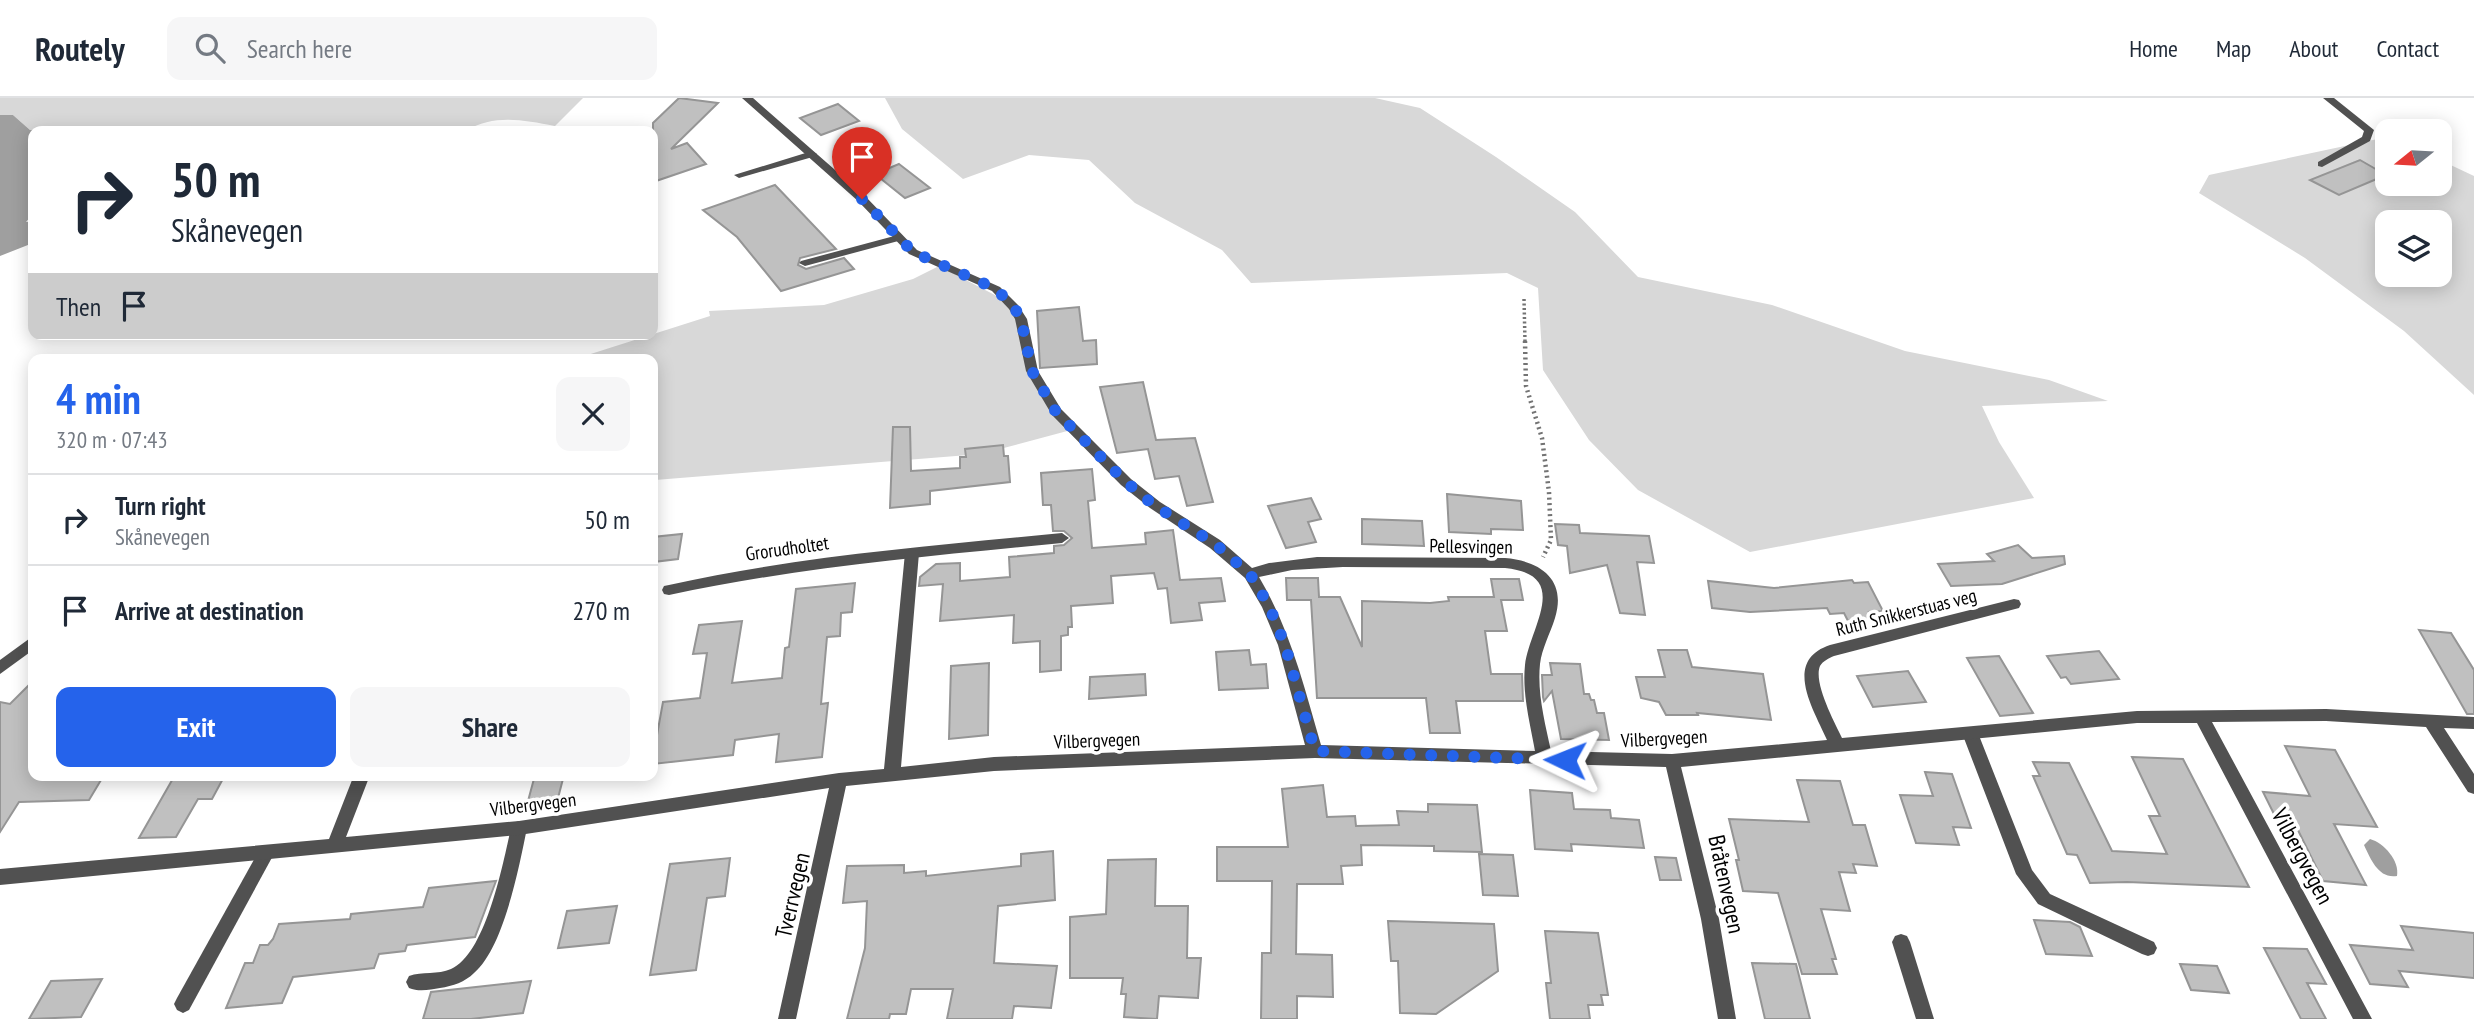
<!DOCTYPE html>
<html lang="en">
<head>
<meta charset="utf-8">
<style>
	:root { --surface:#fff; --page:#f6f6f7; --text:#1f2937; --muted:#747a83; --line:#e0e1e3; --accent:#2563eb }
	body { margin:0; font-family:"PT Sans Narrow",sans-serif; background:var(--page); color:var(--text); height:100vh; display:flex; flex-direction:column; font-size:26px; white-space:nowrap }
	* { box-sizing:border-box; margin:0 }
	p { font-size:23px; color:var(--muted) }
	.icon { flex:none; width:38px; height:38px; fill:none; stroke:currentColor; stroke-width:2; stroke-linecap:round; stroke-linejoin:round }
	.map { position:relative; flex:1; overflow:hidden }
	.panel { position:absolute; left:28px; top:256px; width:630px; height:427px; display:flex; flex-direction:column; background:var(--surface); border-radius:14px; box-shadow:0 4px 18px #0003 }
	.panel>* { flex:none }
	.top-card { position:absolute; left:28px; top:28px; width:630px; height:214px; border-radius:14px; box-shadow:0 4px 18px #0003; background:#fff; color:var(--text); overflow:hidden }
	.needle { width:46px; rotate:252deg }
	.tools { position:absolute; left:2375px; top:21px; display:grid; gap:14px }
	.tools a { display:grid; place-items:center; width:77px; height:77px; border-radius:14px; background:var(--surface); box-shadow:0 4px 18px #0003; font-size:35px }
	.pin { position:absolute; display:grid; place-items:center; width:60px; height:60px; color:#fff; margin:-72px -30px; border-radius:50% 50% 50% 0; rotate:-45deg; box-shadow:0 0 7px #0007 }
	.pin .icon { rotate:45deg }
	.me { position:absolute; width:77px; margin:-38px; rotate:272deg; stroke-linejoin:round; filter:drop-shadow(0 0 5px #0008) }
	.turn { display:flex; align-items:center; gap:24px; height:147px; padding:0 28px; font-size:32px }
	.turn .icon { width:91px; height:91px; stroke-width:2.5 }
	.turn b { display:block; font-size:49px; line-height:60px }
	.then { display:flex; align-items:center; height:66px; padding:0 28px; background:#0003; gap:14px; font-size:26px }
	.round { display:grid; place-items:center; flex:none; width:74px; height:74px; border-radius:14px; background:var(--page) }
	.overview { display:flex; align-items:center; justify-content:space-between; height:119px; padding:0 28px }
	h1 { font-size:42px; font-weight:800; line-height:52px; color:var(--accent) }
	.button { display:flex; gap:14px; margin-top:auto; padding:14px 28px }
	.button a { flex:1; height:80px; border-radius:14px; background:var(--accent); color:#fff; font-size:28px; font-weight:800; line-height:80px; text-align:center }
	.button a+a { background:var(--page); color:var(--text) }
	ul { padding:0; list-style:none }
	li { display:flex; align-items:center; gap:21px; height:91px; padding:0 28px; border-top:2px solid var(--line) }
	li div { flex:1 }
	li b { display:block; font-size:26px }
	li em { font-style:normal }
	header { display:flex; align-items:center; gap:42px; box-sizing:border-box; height:98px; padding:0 35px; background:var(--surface); border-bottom:2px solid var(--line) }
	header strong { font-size:33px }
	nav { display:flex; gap:38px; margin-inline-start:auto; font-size:24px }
	.search { width:490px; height:63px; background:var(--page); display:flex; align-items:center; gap:18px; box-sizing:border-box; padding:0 24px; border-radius:14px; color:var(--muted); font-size:26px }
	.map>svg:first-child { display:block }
</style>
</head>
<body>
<header>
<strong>Routely</strong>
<div class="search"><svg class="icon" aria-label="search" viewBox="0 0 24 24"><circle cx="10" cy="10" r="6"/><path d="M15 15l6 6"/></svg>Search here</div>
<nav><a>Home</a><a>Map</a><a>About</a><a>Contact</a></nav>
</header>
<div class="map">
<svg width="2474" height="921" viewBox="0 0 2474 921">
	<rect width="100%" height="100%" fill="#fff"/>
	<g fill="#d8d8d8" fill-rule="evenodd">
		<path d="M 0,0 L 583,0 L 555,28 C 522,22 495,16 465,33 L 30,32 L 13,17 L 0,17 Z"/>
		<polygon points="885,0 1375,0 1420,10 1496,59 1575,114 1638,179 1772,207 1905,253 2049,282 2108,303 1982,308 1999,344 2034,400 1750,454 1638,392 1589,342 1543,272 1538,190 1507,175 1251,185 1222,152 1135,105 1089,62 1029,57 963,81 902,31"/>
		<path d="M 2387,39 L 2387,86 L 2440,86 L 2440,62 L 2474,78 L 2474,297 L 2404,233 L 2305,160 L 2199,95 L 2209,77 ZM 2387,124 L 2440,124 L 2440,177 L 2387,177 Z"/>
		<polygon points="939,168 1014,207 1027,255 1071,332 981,356 655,382 653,386 653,261 575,261 710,218 709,213 824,207 913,181"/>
	</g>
	<g fill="#9f9f9f">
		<polygon points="0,17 13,17 30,32 71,33 33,33 33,116 26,124 33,123 33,145 0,158"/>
		<path d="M 2370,741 C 2384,745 2400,763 2397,778 C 2379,781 2371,762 2364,747 Z"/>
	</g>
	<g fill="#c0c0c0" stroke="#959595" stroke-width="2">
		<polygon points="679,0 718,5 671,51 687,45 706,66 653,84 653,25"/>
		<polygon points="838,6 859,23 821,37 800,20"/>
		<polygon points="2360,62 2386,77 2339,97 2310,82"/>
		<polygon points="899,66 930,90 905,100 875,76"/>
		<polygon points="775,87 836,151 800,160 798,167 806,171 844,160 854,171 781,193 737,139 703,112"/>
		<polygon points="1079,209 1083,243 1096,242 1097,266 1040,270 1037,213"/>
		<polygon points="1143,284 1156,342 1195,340 1213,404 1187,408 1179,378 1155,381 1148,351 1117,355 1100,289"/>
		<polygon points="893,329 910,329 911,373 960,370 960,359 966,359 965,351 1003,347 1004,358 1008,358 1010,384 930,393 930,406 890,410"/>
		<polygon points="1092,371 1095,402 1088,403 1092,450 1146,446 1145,435 1173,432 1180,482 1221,480 1225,503 1199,505 1202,522 1171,525 1167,490 1158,491 1154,475 1111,478 1113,505 1071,508 1072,529 1068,529 1068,537 1061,538 1061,572 1040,574 1040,543 1013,545 1014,517 940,523 943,486 919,488 920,479 936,466 960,465 960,483 1010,479 1009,459 1054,455 1054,448 1064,447 1072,440 1064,433 1053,433 1051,407 1043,407 1041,375"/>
		<polygon points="1447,396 1521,403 1523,432 1491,431 1491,436 1449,434"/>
		<polygon points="1311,400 1321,421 1308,424 1316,444 1286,450 1268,408"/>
		<polygon points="1362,421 1422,423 1424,448 1362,446"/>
		<polygon points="1555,426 1579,427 1580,435 1649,438 1654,465 1637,464 1645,517 1620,515 1607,467 1570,475 1567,448 1558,447"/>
		<polygon points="682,436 678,461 653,464 653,439"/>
		<polygon points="2018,447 2032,460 2064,458 2065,466 2002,486 1951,488 1938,466 1994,463 1987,456"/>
		<polygon points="1286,480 1318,480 1319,499 1340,499 1362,549 1362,503 1430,505 1449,503 1448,499 1494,499 1491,481 1519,481 1523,502 1501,502 1507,533 1485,533 1491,576 1522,576 1523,603 1456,603 1460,635 1430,635 1426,600 1317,600 1311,502 1287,502"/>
		<polygon points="1852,482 1854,485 1868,484 1883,513 1869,514 1873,522 1848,523 1844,515 1830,516 1827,510 1750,514 1712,510 1708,483 1774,490"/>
		<polygon points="855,485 852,514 841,515 840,538 827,539 821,606 828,605 822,659 776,664 779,636 735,642 733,657 653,666 653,637 657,637 663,604 700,600 707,555 693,556 699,527 742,523 732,585 782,580 785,550 789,549 796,491"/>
		<polygon points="2419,532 2451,535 2474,572 2474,616 2467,616"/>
		<polygon points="1249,552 1251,567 1266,566 1268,590 1219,592 1216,554"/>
		<polygon points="1658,552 1687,552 1692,569 1763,576 1771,622 1697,615 1698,617 1666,617 1659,604 1641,600 1636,579 1665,579"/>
		<polygon points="2099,553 2119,581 2071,586 2066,579 2061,580 2047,558"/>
		<polygon points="1999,558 2033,615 2000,618 1967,560"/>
		<polygon points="989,565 988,637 949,641 951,568"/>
		<polygon points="1550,565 1580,566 1584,596 1589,596 1591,602 1594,602 1597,615 1604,615 1609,642 1561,641 1552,593 1544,603 1543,599 1542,577 1552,577"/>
		<polygon points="1908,573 1926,604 1873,609 1857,578"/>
		<polygon points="1145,576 1146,597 1089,601 1090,579"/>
		<polygon points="33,583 33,677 104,677 89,702 19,704 0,734 0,604 10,606"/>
		<polygon points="2285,648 2335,652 2377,729 2334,726 2366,787 2323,783 2291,718 2274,716 2263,694 2310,698"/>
		<polygon points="2132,659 2183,661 2249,789 2127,784 2090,785 2077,757 2067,756 2033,678 2040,678 2033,664 2069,665 2112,753 2167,756 2149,718 2160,718"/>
		<polygon points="1925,674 1952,676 1971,730 1953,729 1959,747 1916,745 1900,697 1933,698"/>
		<polygon points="175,677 225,677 212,701 198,701 176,739 139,740"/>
		<polygon points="535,677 564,677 558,700 528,703"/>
		<polygon points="1797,682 1840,683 1853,727 1865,727 1877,768 1853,766 1856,775 1839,774 1850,813 1821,811 1836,861 1832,861 1837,876 1802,876 1778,795 1743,793 1736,762 1739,762 1729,721 1809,724"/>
		<polygon points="1323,687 1327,719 1355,718 1356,728 1399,727 1397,713 1428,714 1428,706 1477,707 1482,754 1434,753 1434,748 1361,747 1362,767 1341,768 1343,786 1297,786 1296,856 1332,857 1333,899 1297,898 1297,921 1261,921 1262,855 1271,855 1272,783 1217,783 1217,749 1288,749 1282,691"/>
		<polygon points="1530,692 1572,695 1574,711 1610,712 1611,720 1639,722 1644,750 1571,746 1572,753 1535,751"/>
		<polygon points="1053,753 1055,802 998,808 994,865 1057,868 1051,910 1014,908 1012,921 947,921 953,891 911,891 906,916 890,916 889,921 847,921 865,850 867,803 843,805 847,768 904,767 904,775 926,773 926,778 1021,768 1021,756"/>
		<polygon points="1479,756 1513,757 1518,798 1483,797"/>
		<polygon points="1655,759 1676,760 1681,782 1660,782"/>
		<polygon points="730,760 725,798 707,800 696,872 650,877 670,766"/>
		<polygon points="1156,761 1155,808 1188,808 1187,860 1201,860 1198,900 1159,898 1157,921 1124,919 1126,896 1121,896 1123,880 1070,880 1070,819 1106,816 1108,762"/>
		<polygon points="496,783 475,839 407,847 405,853 379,856 374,870 293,879 282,905 226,910 245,865 253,865 260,847 268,847 273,841 279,826 350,821 351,816 423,809 429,790"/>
		<polygon points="617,808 609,845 558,850 567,813"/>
		<polygon points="2034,822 2070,824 2080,829 2092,858 2046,856"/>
		<polygon points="1388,823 1494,826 1498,873 1436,916 1400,915 1398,863 1391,863"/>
		<polygon points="2401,828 2474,835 2474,880 2399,873 2408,889 2370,886 2350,847 2413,852"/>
		<polygon points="1545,833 1598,835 1608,897 1601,897 1603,907 1588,907 1590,921 1550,921 1546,885 1551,885"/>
		<polygon points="2264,850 2307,851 2326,886 2307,885 2326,921 2301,921"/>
		<polygon points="1752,865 1796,866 1810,921 1765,921"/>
		<polygon points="2180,866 2217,868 2229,895 2191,892"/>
		<polygon points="102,881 81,919 29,921 51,883"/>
		<polygon points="531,883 523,915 471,921 423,921 431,894"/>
	</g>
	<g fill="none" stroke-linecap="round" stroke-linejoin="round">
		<polyline stroke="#737373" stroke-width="3.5" stroke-dasharray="2 2.5" stroke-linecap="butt" points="1524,201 1525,244"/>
		<polyline stroke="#737373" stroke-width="4.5" stroke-dasharray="2 3.5" stroke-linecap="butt" points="1525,243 1526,288 1542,340 1549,394 1551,442 1543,459"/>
		<g fill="#515151" fill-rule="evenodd">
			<polygon points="2323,0 2334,0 2374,32 2370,43 2322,69 2318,68 2318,64 2362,39 2364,33"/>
			<polygon points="812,53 817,56 816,58 739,80 734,77"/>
			<polygon points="898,137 903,140 902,142 805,168 799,165 801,163"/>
			<path d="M 1062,435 L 1069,440 L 1062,445 C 930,458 799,469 669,497 L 664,496 L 662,492 L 664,488 L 669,487 C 799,458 930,448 1062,435 Z"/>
			<polygon points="1970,629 1976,630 1978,635 2032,772 2050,796 2154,844 2157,850 2154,856 2148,858 2142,856 2038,806 2016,776 1962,635 1964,630"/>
			<path d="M 519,723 L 525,725 L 527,730 C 519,769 504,849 474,875 C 465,884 453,888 440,890 C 430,892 418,894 409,890 L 406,884 L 409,878 C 422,873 438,877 451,871 C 486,856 503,765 511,730 L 513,725 Z"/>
			<polygon points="267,747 273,749 275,754 189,912 183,915 177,912 174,906 177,900 261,749"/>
			<polygon points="1901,836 1907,838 1910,844 1934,921 1916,921 1892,844 1895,838"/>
		</g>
		<g fill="#515151" fill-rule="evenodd">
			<path d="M 742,0 L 753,0 L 866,99 L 917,152 L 1000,189 L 1018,207 L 1027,221 L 1038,273 L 1061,311 L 1131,381 L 1160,404 L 1220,442 L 1252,470 L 1269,465 L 1317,459 L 1505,460 C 1540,463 1567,481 1555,520 C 1550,536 1542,550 1540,566 C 1537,595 1545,625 1551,653 L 1672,656 L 1827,642 C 1814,612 1782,563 1830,547 L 2014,501 L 2019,502 L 2021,506 L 2019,510 L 1834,558 C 1829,560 1823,563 1820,568 C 1813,585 1835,625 1842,640 L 2137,613 L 2326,611 L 2474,619 L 2474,631 L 2444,630 L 2474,676 L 2474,696 L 2468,694 L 2426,629 L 2326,623 L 2212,624 L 2372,921 L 2353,921 L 2197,625 L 2137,625 L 1681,669 L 1719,821 L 1736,921 L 1718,921 L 1701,821 L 1666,669 L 1315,660 L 994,673 L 846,688 L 796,921 L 778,921 L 829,690 L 519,737 L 0,787 L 0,771 L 329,741 L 354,677 L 370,677 L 346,739 L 519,723 L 839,675 L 884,671 L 905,455 L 912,450 L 919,455 L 901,669 L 994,659 L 1305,647 L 1278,547 L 1262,509 L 1245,480 L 1210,450 L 1150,410 L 1121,387 L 1052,317 L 1026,273 L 1015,221 L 1009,211 L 992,193 L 909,156 L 858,103 ZM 1343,469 L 1505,470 C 1573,477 1529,530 1525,567 C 1522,596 1530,625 1535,653 L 1321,647 C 1304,588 1290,531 1259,479 L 1292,472 Z"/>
			<polygon points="33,538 33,552 0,576 0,562"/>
		</g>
	</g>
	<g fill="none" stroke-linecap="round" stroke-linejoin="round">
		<polyline stroke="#2563eb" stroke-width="12" stroke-dasharray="0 21.6" points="862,101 913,154 996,191 1014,209 1021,221 1032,273 1056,314 1126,384 1154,407 1215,446 1250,476 1269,508 1285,547 1315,653 1565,662"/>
	</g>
	<g text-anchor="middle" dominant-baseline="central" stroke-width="7" stroke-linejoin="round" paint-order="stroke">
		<g font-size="19" fill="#000" stroke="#fff">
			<text transform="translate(1471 448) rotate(1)">Pellesvingen</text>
			<text transform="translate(787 450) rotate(-8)">Grorudholtet</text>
			<text transform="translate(1906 514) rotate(-14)">Ruth Snikkerstuas veg</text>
			<text transform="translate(1664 640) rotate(-3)">Vilbergvegen</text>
			<text transform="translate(1097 642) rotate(-2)">Vilbergvegen</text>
			<text transform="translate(533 706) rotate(-7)">Vilbergvegen</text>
		</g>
		<g font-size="23" fill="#000" stroke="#fff">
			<text transform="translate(2303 758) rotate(62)">Vilbergvegen</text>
			<text transform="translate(1727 786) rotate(78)">Bråtenvegen</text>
			<text transform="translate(792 797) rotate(-77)">Tverrvegen</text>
		</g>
	</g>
</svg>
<div class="tools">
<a><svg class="needle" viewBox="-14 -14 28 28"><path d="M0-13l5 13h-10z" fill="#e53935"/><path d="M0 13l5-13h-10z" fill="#747a83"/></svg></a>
<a><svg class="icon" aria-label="layers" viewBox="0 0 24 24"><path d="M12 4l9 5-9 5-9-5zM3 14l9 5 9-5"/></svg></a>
</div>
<div class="pin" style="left:862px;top:101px;background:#d93025"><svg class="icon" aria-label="arrive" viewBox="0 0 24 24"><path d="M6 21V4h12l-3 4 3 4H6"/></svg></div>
<svg class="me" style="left:1565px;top:662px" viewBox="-20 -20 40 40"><path d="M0-17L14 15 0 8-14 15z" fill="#2563eb" stroke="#fff" stroke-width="4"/></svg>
<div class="top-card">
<div class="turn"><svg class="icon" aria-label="right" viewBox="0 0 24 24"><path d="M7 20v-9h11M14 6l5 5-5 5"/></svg><div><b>50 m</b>Skånevegen</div></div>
<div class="then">Then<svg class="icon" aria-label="arrive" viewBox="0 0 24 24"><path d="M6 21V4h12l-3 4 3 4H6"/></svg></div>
</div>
<section class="panel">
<div class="overview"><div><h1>4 min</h1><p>320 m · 07:43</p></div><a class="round"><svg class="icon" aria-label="close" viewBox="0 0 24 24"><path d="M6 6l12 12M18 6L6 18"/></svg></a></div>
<ul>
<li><svg class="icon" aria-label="right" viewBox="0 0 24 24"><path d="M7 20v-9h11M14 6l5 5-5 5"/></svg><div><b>Turn right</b><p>Skånevegen</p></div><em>50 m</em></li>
<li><svg class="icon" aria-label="arrive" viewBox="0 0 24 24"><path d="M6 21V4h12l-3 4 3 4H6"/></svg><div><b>Arrive at destination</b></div><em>270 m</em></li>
</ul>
<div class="button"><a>Exit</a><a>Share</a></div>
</section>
</div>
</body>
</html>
